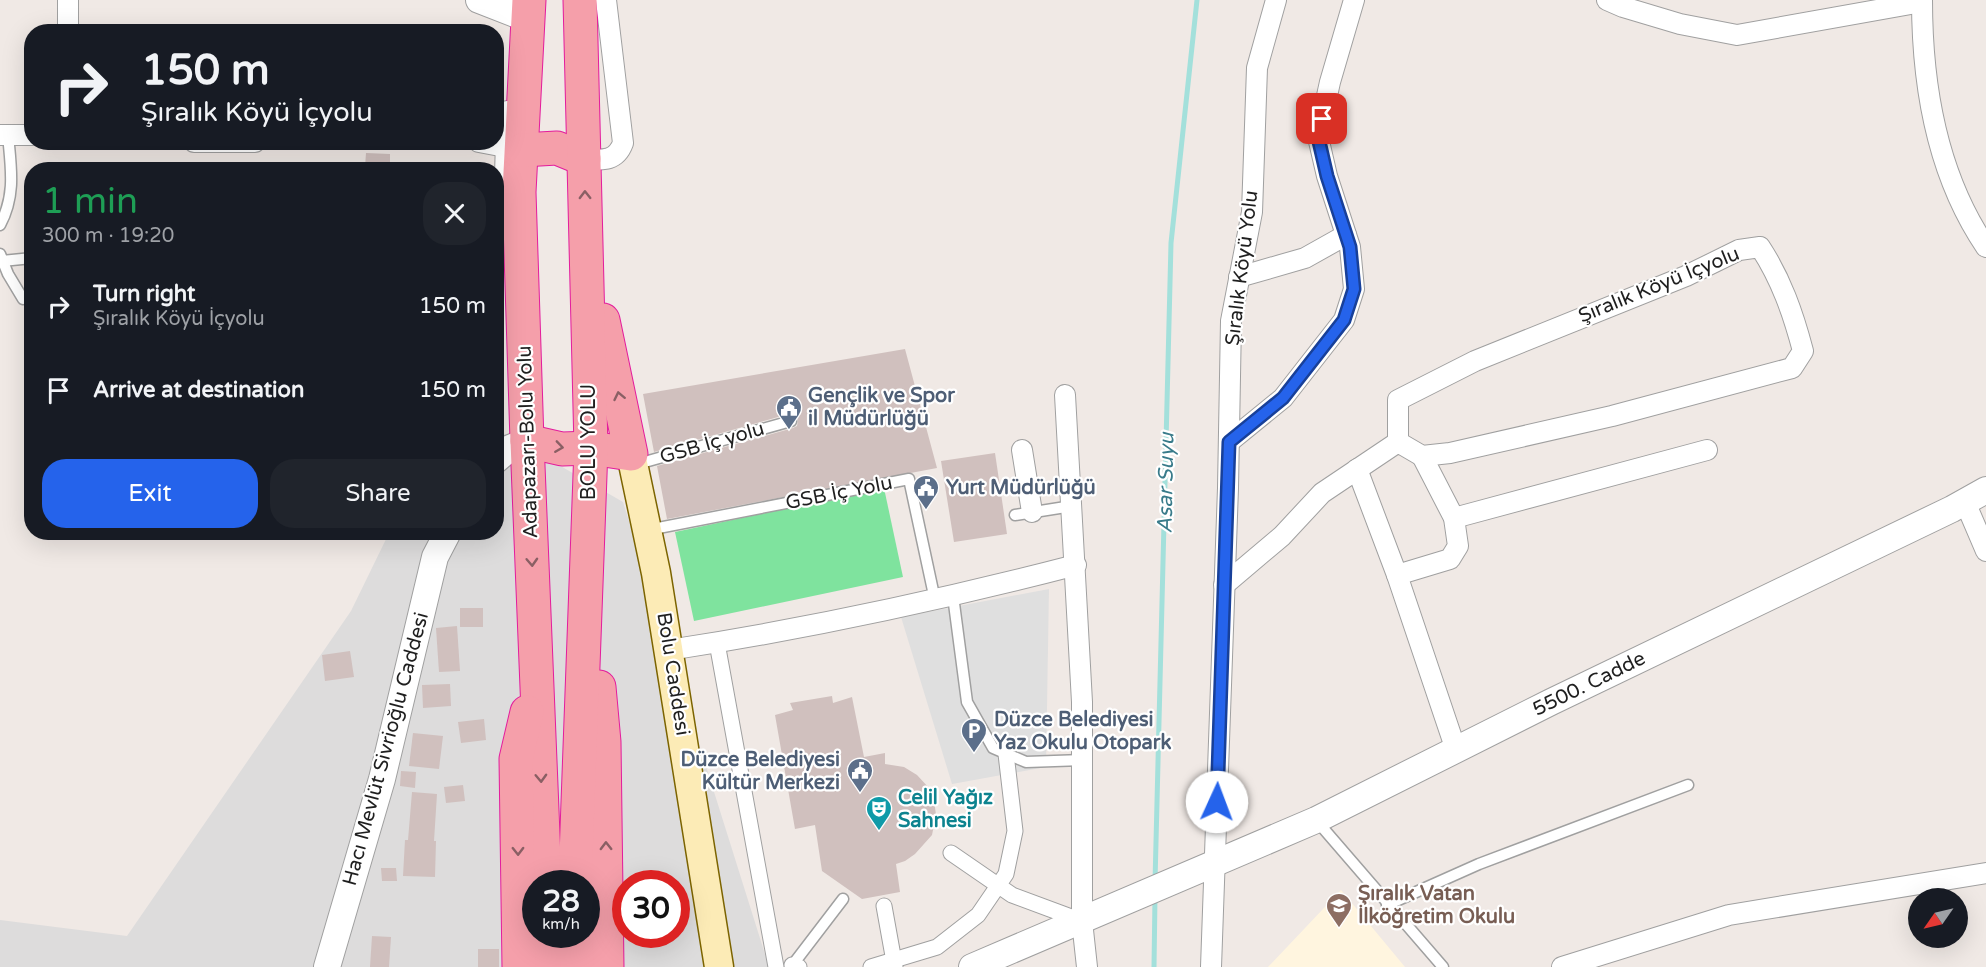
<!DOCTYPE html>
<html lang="en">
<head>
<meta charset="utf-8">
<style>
	:root { --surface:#171b24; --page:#20242c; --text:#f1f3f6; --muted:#9ea1a6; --accent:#2563eb }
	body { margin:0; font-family:"Varela Round",sans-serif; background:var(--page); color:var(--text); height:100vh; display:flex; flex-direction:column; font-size:22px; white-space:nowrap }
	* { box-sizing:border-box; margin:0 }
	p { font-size:20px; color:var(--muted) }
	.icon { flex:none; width:33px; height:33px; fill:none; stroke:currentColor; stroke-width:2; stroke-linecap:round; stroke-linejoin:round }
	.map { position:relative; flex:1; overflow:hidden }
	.details { position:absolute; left:24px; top:162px; width:480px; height:378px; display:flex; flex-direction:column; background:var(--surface); border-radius:24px; box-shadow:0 6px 24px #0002 }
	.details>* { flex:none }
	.hud { position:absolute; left:24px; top:24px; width:480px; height:126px; border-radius:24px; box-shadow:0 6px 24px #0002; background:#171b24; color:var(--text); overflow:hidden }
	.needle { width:39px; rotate:236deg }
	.fabs { position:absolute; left:1908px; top:888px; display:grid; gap:12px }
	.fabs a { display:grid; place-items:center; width:60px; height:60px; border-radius:50%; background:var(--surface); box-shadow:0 6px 24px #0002; font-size:30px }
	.speed { position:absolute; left:522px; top:870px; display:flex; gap:12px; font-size:30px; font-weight:700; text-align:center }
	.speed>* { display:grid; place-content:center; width:78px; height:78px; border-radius:50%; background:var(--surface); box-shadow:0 6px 24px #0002; line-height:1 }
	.speed small { font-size:15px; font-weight:400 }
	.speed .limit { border:9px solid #d22; background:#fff; color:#111 }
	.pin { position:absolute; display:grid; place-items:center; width:51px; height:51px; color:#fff; margin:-26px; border-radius:12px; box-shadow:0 3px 9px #0006 }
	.me { position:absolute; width:66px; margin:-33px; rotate:2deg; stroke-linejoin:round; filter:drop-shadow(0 0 4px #0008) }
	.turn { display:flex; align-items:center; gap:21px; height:126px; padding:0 18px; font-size:27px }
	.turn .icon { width:78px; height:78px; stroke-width:2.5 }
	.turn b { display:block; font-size:42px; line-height:51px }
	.round { display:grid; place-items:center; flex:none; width:63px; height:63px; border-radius:24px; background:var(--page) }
	.headline { display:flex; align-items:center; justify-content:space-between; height:102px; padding:0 18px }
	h1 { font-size:36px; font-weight:600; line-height:45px; color:#1e9e55 }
	.action { display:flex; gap:12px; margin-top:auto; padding:12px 18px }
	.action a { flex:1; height:69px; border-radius:24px; background:var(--accent); color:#fff; font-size:24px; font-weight:600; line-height:69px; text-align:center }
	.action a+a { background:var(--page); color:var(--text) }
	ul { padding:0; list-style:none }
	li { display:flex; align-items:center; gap:18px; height:84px; padding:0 18px }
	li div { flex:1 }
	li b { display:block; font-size:22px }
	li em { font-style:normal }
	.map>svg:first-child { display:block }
</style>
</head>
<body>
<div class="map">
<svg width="1986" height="967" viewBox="0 0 1986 967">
	<rect width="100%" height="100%" fill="#f0e9e5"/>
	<path fill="#dddcdc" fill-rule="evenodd" d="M 498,430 L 623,502 L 769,967 L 0,967 L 0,920 L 127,936 L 351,611 L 389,533 L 496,532 ZM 536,884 L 586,884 L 586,934 L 536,934 ZM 626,884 L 676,884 L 676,934 L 626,934 Z"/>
	<polygon fill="#fff5df" points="1341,890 1405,967 1268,967"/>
	<polygon fill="#7fe39e" points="884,488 903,577 694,621 675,532"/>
	<polygon fill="#dfdfdf" points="1049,589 1046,767 952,784 901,617"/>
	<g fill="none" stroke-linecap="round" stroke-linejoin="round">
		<g stroke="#a3e0db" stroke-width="5">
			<polyline points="1155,882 1171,243 1197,0"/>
			<polyline points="1154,967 1155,897"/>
		</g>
	</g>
	<g fill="#d0c0be">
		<polygon points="366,153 390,154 390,168 365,167"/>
		<polygon points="905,349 937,468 667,519 657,466 793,428 797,426 798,420 796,415 789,414 654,452 643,394"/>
		<polygon points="995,453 1007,534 954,542 941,461"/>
		<rect x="460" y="608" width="23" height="19"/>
		<polygon points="457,626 460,671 439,672 436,628"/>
		<polygon points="350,651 354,677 325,681 322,655"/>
		<polygon points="450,684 451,706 423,708 422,685"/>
		<polygon points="832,696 833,703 852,697 864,757 885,753 885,764 904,767 917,775 929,788 934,800 936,815 932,835 915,854 905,861 896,864 900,892 862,899 822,871 815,825 795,829 775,715 793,710 790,703"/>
		<polygon points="484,719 486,740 461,743 458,722"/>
		<polygon points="413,733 443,736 439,769 409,766"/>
		<polygon points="401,771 416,772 415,788 400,786"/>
		<polygon points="463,785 465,801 446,803 444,787"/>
		<polygon points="412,792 437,794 434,841 436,841 435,877 403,876 405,840 408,840"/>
		<polygon points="381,868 396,868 397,881 382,881"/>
		<polygon points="372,936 391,937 389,967 370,967"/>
		<rect x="478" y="949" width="21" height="18"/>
	</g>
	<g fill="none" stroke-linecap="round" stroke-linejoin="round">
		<defs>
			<g id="service">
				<path d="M 0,225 C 16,195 11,168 8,135"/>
				<polyline points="0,254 8,274 23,299"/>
				<polyline points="2,261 32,258"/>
				<polyline points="634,465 791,421"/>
				<polyline points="1015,515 1072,506"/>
				<polyline points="648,530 909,479 935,600"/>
				<polyline points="953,596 967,702 993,748 1026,762 1083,760"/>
				<polyline points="1316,820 1443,967"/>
				<polyline points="1387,905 1479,864 1688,785"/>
				<polyline points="791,967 843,899"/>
			</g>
			<g id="pedestrian">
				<polyline points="717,643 776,967"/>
				<polyline points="951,853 1012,895 1082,921"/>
				<polyline points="884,906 895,967"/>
				<polyline points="792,965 799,967"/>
				<polyline points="871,967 937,947 978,915 1006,874 1015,831 1006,754"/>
			</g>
			<g id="minor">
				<polyline points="1607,0 1623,7 1680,24 1737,35 1922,2"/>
				<path d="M 1922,0 C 1922,86 1937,175 1986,247"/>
				<polyline points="68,32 68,0"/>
				<polyline points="0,135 32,135"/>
				<polyline points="194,142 255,142"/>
				<polyline points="479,142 516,149"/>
				<path d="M 584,159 C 602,160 616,162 623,143 L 606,0"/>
				<polyline points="505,174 507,111"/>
				<polyline points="1239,277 1305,258 1346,235"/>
				<polyline points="1065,395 1082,702 1082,921 1087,967"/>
				<polyline points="1229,442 1283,398 1344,320 1354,289 1350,247 1327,176 1318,137 1330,82 1354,0"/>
				<polyline points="1022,450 1032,512"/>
				<polyline points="1357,469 1397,575 1456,750"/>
				<polyline points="1965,502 1986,551"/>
				<polyline points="1454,518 1707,450"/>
				<polyline points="1397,575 1450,559 1458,546 1454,518 1422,456"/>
				<path d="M 1224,585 L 1282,536 L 1322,493 L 1398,442 L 1398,400 L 1475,361 L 1686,276 L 1739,250 L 1760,247 C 1781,279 1793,313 1803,351 L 1792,368 L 1612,416 L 1450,453 L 1422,456 L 1398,442"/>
				<path d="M 669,650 C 806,629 941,600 1076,565"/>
				<polyline points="1211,967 1228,488 1231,321 1252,212 1257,68 1276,0"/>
				<polyline points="1562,967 1729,915 1986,873"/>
			</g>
			<g id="tertiary">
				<polyline points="479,0 528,19"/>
				<polyline points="496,460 510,448 527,441"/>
				<polyline points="327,967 382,779 435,557 448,532"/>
				<polyline points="972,967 1316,820 1551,702 1952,509 1986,490"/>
			</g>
			<polyline id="secondary" points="631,454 656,573 719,967"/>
			<g id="trunk">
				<polyline points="529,0 519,192 527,441 545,884"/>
				<polyline points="522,150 557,148 584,159"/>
				<polyline points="527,441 562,449 591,448 631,454 603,320"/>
				<polyline points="599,687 604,742 607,967"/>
				<polyline points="575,884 591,448 580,0"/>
				<polyline points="546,934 546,967"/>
				<polyline points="576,934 577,967"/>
				<polyline points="519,967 516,759 527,712"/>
			</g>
		</defs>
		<use href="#service" stroke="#a0a0a0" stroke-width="13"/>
		<use href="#pedestrian" stroke="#a0a0a0" stroke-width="17"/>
		<use href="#minor" stroke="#a0a0a0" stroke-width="22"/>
		<use href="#tertiary" stroke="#a0a0a0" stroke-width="28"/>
		<use href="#secondary" stroke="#7c6400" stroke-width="31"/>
		<use href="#trunk" stroke="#e31c9d" stroke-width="35"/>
		<use href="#service" stroke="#fff" stroke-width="10"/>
		<use href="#pedestrian" stroke="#fff" stroke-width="15"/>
		<use href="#minor" stroke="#fff" stroke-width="20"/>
		<use href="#tertiary" stroke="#fff" stroke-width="26"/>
		<use href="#secondary" stroke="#fcebb6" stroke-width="28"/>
		<use href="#trunk" stroke="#f59faa" stroke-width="33"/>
	</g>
	<defs><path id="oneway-chevron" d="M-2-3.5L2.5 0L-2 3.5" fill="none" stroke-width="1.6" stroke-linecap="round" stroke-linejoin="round" transform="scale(1.5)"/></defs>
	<g stroke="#8a5f64">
		<use href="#oneway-chevron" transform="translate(585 195) rotate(-91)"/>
		<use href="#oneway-chevron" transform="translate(619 396) rotate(-102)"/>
		<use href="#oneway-chevron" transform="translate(559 447) rotate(8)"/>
		<use href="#oneway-chevron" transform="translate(532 562) rotate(87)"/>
		<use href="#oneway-chevron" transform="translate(541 778) rotate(88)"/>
		<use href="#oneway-chevron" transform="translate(606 846) rotate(-91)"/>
		<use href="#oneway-chevron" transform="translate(518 851) rotate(89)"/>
	</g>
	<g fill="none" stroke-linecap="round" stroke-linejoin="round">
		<defs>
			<polyline id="route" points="1217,802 1229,442 1283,398 1344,320 1354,289 1350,247 1327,176 1318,137 1322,119"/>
		</defs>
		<use href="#route" stroke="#184099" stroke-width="15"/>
		<use href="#route" stroke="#2563eb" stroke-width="10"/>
	</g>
	<defs>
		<symbol id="civic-pin" viewBox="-11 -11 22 30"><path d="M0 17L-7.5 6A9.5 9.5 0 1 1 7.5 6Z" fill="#5c6f8a" stroke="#fff"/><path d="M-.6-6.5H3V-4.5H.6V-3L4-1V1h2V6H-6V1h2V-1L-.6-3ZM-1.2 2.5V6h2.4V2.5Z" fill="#fff"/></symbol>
		<symbol id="parking-pin" viewBox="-11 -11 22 30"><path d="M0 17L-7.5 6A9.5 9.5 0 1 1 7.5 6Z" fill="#5c6f8a" stroke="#fff"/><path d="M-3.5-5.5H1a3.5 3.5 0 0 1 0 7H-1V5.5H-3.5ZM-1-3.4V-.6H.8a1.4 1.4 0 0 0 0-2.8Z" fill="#fff"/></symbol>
		<symbol id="theatre-pin" viewBox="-11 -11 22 30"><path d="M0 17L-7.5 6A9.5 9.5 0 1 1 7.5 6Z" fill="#0f9aa8" stroke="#fff"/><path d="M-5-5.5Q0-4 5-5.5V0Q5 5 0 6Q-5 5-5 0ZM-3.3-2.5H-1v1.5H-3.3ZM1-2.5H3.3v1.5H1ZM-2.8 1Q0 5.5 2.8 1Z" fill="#fff"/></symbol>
		<symbol id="school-pin" viewBox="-11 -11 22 30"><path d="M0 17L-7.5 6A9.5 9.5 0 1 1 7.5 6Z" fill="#8d6e63" stroke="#fff"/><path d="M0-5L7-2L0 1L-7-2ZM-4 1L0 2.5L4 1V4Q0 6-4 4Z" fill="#fff"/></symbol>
	</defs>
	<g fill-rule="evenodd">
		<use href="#civic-pin" x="774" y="393" width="30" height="40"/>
		<use href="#civic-pin" x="911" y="473" width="30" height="40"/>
		<use href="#parking-pin" x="959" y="716" width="30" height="40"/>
		<use href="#civic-pin" x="845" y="756" width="30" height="40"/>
		<use href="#theatre-pin" x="864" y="794" width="30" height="40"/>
		<use href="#school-pin" x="1324" y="891" width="30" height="40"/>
	</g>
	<g text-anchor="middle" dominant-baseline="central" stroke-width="4.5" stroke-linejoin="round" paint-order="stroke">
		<g font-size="20" fill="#1f1f1f" stroke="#fff">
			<text transform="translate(1242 268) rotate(-83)">Şıralık Köyü Yolu</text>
			<text transform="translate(1659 285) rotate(-22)">Şıralık Köyü İçyolu</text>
			<text transform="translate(528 442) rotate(-92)">Adapazarı-Bolu Yolu</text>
			<text transform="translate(589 442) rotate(-90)">BOLU YOLU</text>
			<text transform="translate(712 443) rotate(-16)">GSB İç yolu</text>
			<text transform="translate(839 493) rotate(-11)">GSB İç Yolu</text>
			<text transform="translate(673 674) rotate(81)">Bolu Caddesi</text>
			<text transform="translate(1589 684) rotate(-26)">5500. Cadde</text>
			<text transform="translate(386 749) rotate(-75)">Hacı Mevlüt Sivrioğlu Caddesi</text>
		</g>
		<g font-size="20" font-weight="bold" fill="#4e5e75" stroke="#fff" text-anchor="start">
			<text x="808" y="396">Gençlik ve Spor<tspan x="808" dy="23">il Müdürlüğü</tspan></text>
			<text x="946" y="488">Yurt Müdürlüğü</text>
			<text x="994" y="720">Düzce Belediyesi<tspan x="994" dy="23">Yaz Okulu Otopark</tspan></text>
			<text x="840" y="760" text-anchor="end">Düzce Belediyesi<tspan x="840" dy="23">Kültür Merkezi</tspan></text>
		</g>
		<g font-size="20" font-weight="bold" fill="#0d838f" stroke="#fff" text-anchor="start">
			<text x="898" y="798">Celil Yağız<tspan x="898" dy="23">Sahnesi</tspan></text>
		</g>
		<g font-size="20" font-weight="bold" fill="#785e54" stroke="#fff" text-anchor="start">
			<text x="1358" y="894">Şıralık Vatan<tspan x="1358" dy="23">İlköğretim Okulu</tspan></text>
		</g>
		<g font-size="21" font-style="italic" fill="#397b8a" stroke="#fff">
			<text transform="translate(1166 483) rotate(-89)">Asar Suyu</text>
		</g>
	</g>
</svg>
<div class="fabs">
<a><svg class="needle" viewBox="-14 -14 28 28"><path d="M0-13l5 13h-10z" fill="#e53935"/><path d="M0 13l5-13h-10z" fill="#9ea1a6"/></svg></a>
</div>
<div class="speed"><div>28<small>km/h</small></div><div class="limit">30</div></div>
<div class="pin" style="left:1322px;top:119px;background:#d93025"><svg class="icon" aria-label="arrive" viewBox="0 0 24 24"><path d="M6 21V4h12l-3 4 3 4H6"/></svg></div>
<svg class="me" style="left:1217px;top:802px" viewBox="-20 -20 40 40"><circle r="19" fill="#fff"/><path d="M0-13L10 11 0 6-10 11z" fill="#2563eb"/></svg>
<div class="hud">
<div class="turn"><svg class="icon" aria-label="right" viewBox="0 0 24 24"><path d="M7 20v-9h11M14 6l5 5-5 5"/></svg><div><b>150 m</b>Şıralık Köyü İçyolu</div></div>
</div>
<section class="details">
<div class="headline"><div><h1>1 min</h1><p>300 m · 19:20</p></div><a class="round"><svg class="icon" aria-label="close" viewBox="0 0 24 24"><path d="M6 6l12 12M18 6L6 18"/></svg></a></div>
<ul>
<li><svg class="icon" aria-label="right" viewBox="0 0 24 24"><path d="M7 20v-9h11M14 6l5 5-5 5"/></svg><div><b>Turn right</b><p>Şıralık Köyü İçyolu</p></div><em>150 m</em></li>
<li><svg class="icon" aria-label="arrive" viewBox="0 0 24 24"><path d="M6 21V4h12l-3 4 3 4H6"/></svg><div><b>Arrive at destination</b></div><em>150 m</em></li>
</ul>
<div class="action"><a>Exit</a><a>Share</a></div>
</section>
</div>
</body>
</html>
